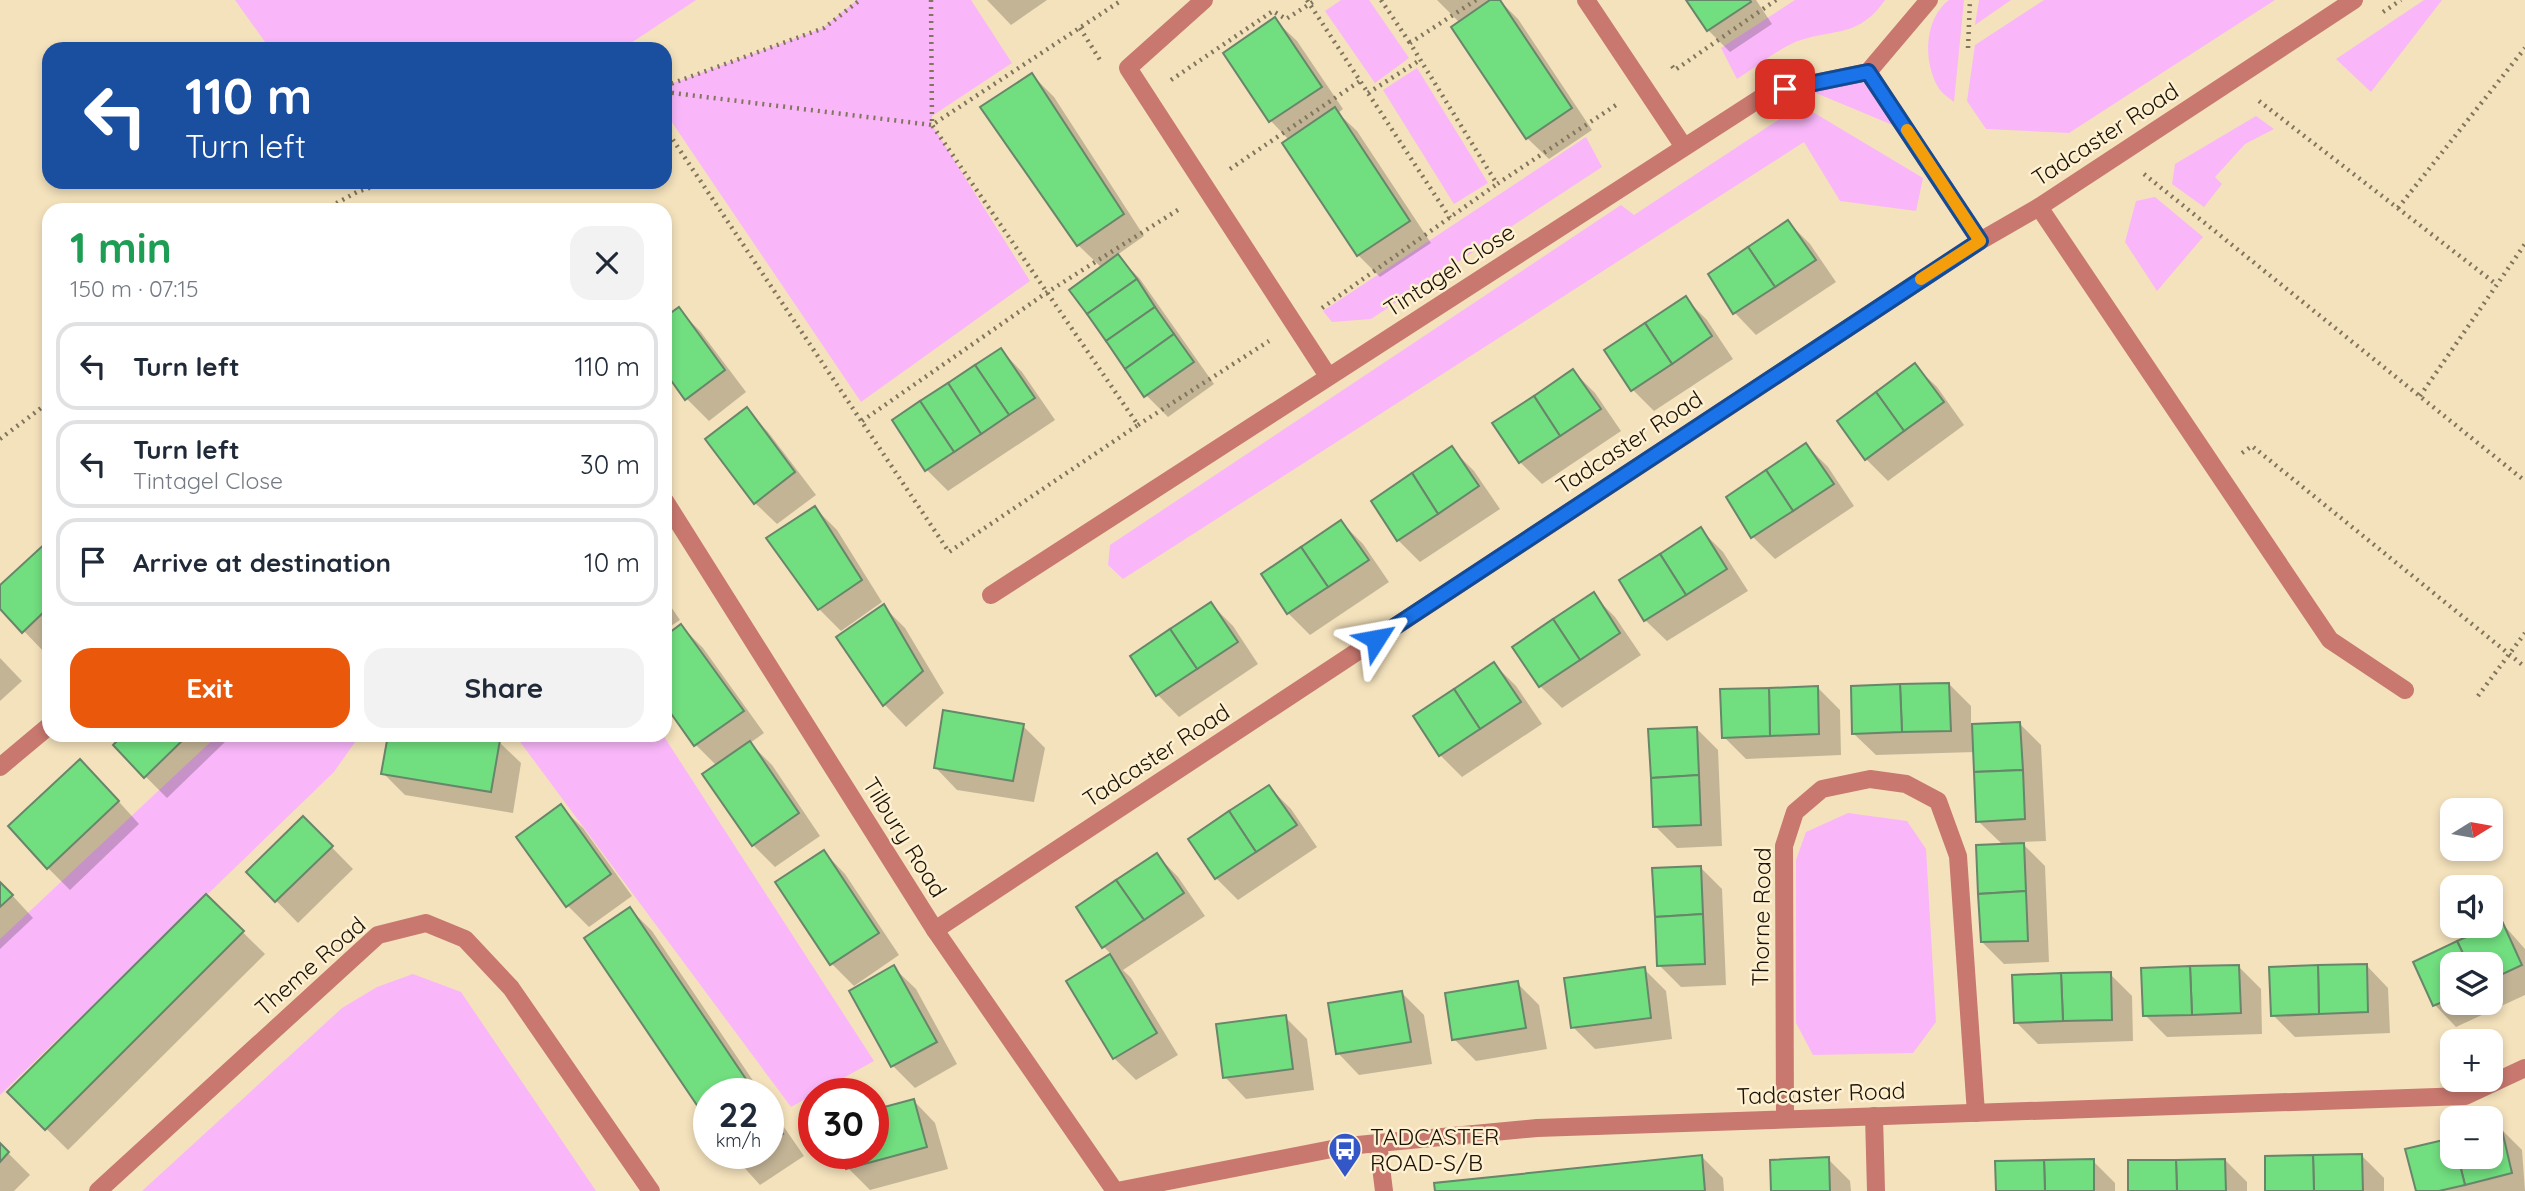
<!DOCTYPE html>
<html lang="en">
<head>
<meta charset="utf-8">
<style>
	:root { --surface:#fff; --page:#f2f2f3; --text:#1f2937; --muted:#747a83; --line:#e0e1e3; --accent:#ea580c }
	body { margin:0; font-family:Quicksand,sans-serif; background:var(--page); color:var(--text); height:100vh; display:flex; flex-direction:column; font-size:26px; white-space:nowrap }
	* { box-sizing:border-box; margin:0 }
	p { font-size:23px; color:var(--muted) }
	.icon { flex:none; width:38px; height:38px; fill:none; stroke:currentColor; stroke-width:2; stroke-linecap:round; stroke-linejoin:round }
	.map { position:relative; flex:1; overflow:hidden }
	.details { position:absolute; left:42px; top:203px; width:630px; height:539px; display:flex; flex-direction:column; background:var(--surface); border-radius:21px; box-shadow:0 4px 10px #0003 }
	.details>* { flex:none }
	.hud { position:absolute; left:42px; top:42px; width:630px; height:147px; border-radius:21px; box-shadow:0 4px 10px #0003; background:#1a4fa0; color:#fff; overflow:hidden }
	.needle { width:46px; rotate:79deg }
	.buttons { position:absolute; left:2440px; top:798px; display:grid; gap:14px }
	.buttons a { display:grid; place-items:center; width:63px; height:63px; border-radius:14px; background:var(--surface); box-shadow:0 4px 10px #0003; font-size:35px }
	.speed { position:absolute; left:693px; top:1078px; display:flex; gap:14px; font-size:35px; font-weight:700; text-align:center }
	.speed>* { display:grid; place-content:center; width:91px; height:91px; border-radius:50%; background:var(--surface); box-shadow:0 4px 10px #0003; line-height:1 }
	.speed small { font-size:18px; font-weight:400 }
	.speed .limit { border:10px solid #d22; background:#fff; color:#111 }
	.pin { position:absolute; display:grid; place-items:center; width:60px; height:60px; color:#fff; margin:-30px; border-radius:14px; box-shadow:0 4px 10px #0006 }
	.me { position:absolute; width:77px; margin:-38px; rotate:56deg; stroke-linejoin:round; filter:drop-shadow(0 0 5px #0008) }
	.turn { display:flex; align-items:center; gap:24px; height:147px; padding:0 28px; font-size:32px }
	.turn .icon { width:91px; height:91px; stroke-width:2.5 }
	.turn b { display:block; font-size:49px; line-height:60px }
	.round { display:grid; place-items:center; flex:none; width:74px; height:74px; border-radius:21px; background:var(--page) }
	.head { display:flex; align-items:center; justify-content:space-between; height:119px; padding:0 28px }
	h1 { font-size:42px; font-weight:800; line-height:52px; color:#1e9e55 }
	.primary-button { display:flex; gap:14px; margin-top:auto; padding:14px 28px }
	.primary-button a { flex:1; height:80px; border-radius:21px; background:var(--accent); color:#fff; font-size:28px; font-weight:800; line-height:80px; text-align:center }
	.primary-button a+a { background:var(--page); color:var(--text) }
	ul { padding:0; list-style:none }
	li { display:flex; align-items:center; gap:21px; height:88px; margin:0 14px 10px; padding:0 14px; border:4px solid var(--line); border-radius:21px }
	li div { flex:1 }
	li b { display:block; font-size:26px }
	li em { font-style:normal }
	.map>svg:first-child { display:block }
</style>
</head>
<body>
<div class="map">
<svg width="2525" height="1191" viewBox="0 0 2525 1191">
	<rect width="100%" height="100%" fill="#f4e2bc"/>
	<g fill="#f9b7f9">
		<polygon points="235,0 696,0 622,49 270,49"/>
		<polygon points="857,0 971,0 1012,63 932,116 932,125 1030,281 861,402 665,112 665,86 823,28"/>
		<polygon points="1341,0 1369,0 1409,58 1375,83 1325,11"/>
		<path d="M 1795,0 L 1885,0 C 1857,40 1833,27 1793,43 C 1774,52 1755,68 1737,79 L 1721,48 Z"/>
		<path d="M 1949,0 L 1964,0 L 1954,102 C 1949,98 1941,93 1938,87 C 1923,61 1924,19 1949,0 Z"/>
		<polygon points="1979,0 2011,0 1975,25"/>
		<polygon points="2044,0 2275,0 2069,133 1986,129 1967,101 1975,45"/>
		<polygon points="2424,0 2442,0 2371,92 2336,59"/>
		<polygon points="1417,68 1488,183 1454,204 1383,90"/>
		<polygon points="1846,77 1879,88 1907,131 1799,86"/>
		<polygon points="1801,105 1923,178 1916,211 1840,201 1804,142 1123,579 1108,565 1110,545 1621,205 1634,215"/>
		<polygon points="2256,116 2274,129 2245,144 2215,177 2222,184 2204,207 2172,184 2175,164"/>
		<polygon points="1586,137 1602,167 1371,319 1332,322 1323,311"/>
		<polygon points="2155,197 2203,237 2157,291 2125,242 2136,201"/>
		<polygon points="218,735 360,735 334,772 0,1095 0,939"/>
		<polygon points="515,735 663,735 874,1061 791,1107"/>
		<polygon points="1848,813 1907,821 1926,849 1936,1022 1913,1053 1813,1055 1796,1023 1796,860 1806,832"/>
		<polygon points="413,974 461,992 596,1191 142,1191 342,1008 377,987"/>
	</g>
	<g fill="#0003" fill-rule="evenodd">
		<polygon points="987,0 1047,0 1011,25"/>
		<polygon points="1437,0 1499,0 1518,19 1592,130 1549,159 1527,138 1460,23"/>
		<polygon points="1688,0 1756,0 1772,24 1730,52 1708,30"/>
		<polygon points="1275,20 1297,41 1343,109 1338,113 1357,131 1431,243 1380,277 1358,255 1284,143 1289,140 1271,121 1225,53"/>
		<polygon points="1032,75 1054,97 1144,236 1117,255 1140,279 1214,384 1168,417 1146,395 1102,268 1078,245"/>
		<polygon points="1788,222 1810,244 1836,282 1756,335 1735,313 1710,274"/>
		<polygon points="1685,298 1707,320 1733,359 1654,411 1632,389"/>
		<polygon points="678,309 700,331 746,392 709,421 687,399 665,369 665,319"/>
		<polygon points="1001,350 1022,372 1055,420 948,491 927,470"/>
		<polygon points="1915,366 1937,387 1964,425 1888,481 1866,459 1839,422"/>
		<polygon points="1573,371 1595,393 1621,431 1542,484 1520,462 1495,424"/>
		<polygon points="747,410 768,432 816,495 777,524 755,503"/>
		<polygon points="1806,445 1828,467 1854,506 1775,559 1753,537 1728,498"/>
		<polygon points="1452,449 1474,471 1500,509 1420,562 1398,540"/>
		<polygon points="815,508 837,530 882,602 841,631 819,609"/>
		<polygon points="1341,522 1363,544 1389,582 1310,635 1288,613"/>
		<polygon points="1701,530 1723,552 1748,591 1667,641 1645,620"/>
		<polygon points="49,542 49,649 45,653 0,606 0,587"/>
		<polygon points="1593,595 1615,617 1641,655 1562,708 1540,686"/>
		<polygon points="665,598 680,620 665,630"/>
		<polygon points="1211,604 1233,626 1258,664 1179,717 1158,695 1132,656"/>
		<polygon points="884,607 905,628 944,693 906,727 885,705 838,638"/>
		<polygon points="681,626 703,648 764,733 750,743 772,765 820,836 775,867 753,845 704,774 717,766 696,745 665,702 665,638"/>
		<polygon points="0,658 22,681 0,701"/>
		<polygon points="1494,664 1516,686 1542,724 1462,777 1440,755 1416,717"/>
		<polygon points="1949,684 1971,706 1971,725 2019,723 2041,745 2046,841 2021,842 2045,866 2049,962 2004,964 1982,942 2003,845 1978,821 1975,752 1876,755 1854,734"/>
		<polygon points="1818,688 1840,710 1841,755 1746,759 1724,737"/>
		<polygon points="1023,726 1045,748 1034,802 957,790 936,768"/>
		<polygon points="1696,728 1718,750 1722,846 1677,848 1655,826"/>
		<polygon points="126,735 220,735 226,741 167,798 145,776"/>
		<polygon points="390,735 460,735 499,742 521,763 513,813 405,795 383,773"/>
		<polygon points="102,783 139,824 70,890 48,868"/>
		<polygon points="1269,787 1291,809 1317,847 1238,900 1216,878"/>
		<polygon points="561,807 583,828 632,896 589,927 567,905"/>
		<polygon points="303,818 353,869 298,923 248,872"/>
		<polygon points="824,852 845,874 899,955 854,986 832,964"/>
		<polygon points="1157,855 1178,877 1205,916 1123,970 1131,978 1178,1055 1136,1080 1114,1058 1068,982 1112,955 1103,946"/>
		<polygon points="1700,867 1722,889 1726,985 1681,987 1659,965"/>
		<polygon points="0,882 33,918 0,949"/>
		<polygon points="206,896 265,954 68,1150 9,1092"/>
		<polygon points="630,909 652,931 762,1094 709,1094"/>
		<path d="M 2502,923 L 2525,949 L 2525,995 L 2456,1027 L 2435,1005 L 2416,963 ZM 2452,964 L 2490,964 L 2490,1003 L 2452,1003 Z"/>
		<polygon points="2367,966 2388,988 2390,1033 2295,1037 2273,1015"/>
		<polygon points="2239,967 2261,989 2262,1034 2167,1037 2145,1015"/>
		<polygon points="894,968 916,989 957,1064 915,1088 893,1066"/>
		<polygon points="1644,969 1666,991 1672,1039 1595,1049 1573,1027"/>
		<polygon points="2110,974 2132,996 2133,1041 2038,1044 2016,1022"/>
		<polygon points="1517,983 1539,1005 1547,1049 1476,1061 1454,1039"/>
		<polygon points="1402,993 1424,1015 1432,1064 1359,1075 1338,1053"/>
		<polygon points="1285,1017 1307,1039 1314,1090 1246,1099 1225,1077"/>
		<polygon points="914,1101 935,1123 948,1169 870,1190 848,1168 873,1153"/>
		<polygon points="768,1104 804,1156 760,1185 731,1153 768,1153"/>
		<polygon points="2500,1128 2522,1150 2525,1191 2417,1191 2452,1157 2490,1157"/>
		<polygon points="0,1145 30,1175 14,1191 0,1191"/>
		<polygon points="1701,1156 1723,1178 1724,1191 1437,1191"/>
		<polygon points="2362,1156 2384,1178 2384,1191 2267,1191"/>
		<polygon points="1828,1159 1850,1181 1851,1191 1773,1191"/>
		<polygon points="2225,1160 2247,1182 2247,1191 2130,1191"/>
		<polygon points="2093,1161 2115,1183 2115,1191 1998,1191"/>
	</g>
	<g fill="#71de7f" stroke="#68866a" stroke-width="2">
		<polygon points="1490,0 1500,0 1572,108 1526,139 1451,27"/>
		<polygon points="1686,0 1750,0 1751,2 1707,31"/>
		<polygon points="1275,17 1322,87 1269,122 1223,53"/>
		<polygon points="1032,73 1124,214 1077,246 980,107"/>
		<polygon points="1335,107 1410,221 1357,256 1282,143"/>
		<polygon points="1788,220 1816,260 1775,287 1748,247"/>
		<polygon points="1748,247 1775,287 1733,314 1708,274"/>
		<polygon points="1118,254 1137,279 1087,314 1069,290"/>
		<polygon points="1137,279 1155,307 1106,341 1087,314"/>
		<polygon points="1686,296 1712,336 1672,364 1645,323"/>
		<polygon points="679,307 725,370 685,400 665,372 665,317"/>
		<polygon points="1155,307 1174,334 1125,369 1106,341"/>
		<polygon points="1645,323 1672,364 1631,391 1604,350"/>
		<polygon points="1174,334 1194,362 1144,397 1125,369"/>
		<polygon points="1001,348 1035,398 1009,415 975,365"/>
		<polygon points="1915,363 1944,402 1904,431 1876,392"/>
		<polygon points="975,365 1009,415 981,434 948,383"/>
		<polygon points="1573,369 1601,409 1560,436 1534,396"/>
		<polygon points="948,383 981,434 954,452 920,401"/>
		<polygon points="1876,392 1904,431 1865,460 1837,421"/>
		<polygon points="1534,396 1560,436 1519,463 1492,423"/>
		<polygon points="920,401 954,452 925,471 892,420"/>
		<polygon points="747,407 795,472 754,504 705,439"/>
		<polygon points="1806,443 1834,484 1793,511 1766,470"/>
		<polygon points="1452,446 1479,486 1438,514 1412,473"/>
		<polygon points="1766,470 1793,511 1751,538 1726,497"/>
		<polygon points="1412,473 1438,514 1397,541 1371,501"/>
		<polygon points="815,506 862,580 818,610 766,538"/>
		<polygon points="1341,520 1369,560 1328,587 1301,547"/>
		<polygon points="1701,527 1727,569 1686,595 1660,554"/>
		<polygon points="49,540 49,607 22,633 0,609 0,585"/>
		<polygon points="1301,547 1328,587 1287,614 1261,574"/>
		<polygon points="1660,554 1686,595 1644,621 1619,580"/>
		<polygon points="1594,592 1620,633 1580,660 1553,619"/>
		<polygon points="1211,602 1238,642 1197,669 1170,629"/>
		<polygon points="884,604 923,671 883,706 836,637"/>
		<polygon points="1553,619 1580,660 1539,687 1512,647"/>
		<polygon points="681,624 744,711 694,746 665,705 665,636"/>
		<polygon points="1170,629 1197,669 1156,696 1130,656"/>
		<polygon points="1494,662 1521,702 1480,729 1454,689"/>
		<polygon points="1949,683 1951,731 1902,732 1900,684"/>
		<polygon points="1900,684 1902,732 1852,734 1851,686"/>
		<polygon points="1818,686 1819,734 1770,736 1769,688"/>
		<polygon points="1769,688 1770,736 1722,738 1720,689"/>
		<polygon points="1454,689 1480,729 1439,756 1413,716"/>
		<polygon points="943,710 1024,724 1013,781 934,768"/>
		<polygon points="2020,722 2023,770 1974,772 1972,724"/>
		<polygon points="1697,727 1699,775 1651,778 1648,729"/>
		<polygon points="123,735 188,735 144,778 113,745"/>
		<polygon points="388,735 471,735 500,740 491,792 381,774"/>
		<polygon points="750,741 799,813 752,846 702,774"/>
		<polygon points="80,759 119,801 47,869 8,826"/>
		<polygon points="2023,770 2025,819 1976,822 1974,772"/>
		<polygon points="1699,775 1701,825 1653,827 1651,778"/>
		<polygon points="1269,785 1297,825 1256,852 1229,811"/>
		<polygon points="561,804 611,874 566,907 516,837"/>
		<polygon points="1229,811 1256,852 1215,879 1188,839"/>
		<polygon points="303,816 333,846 275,902 246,872"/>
		<polygon points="2024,843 2026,891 1978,894 1976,845"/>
		<polygon points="824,850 879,933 830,965 775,882"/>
		<polygon points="1157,853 1184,893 1144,920 1116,880"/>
		<polygon points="1701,866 1703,914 1655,917 1652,868"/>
		<polygon points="1116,880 1144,920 1102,948 1076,907"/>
		<polygon points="0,882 13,895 0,907"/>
		<polygon points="2026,891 2028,941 1981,942 1978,894"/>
		<polygon points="206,894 244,931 45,1130 7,1092"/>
		<polygon points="630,907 756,1094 709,1094 709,1123 584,938"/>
		<polygon points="1703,914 1705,964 1657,966 1655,917"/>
		<polygon points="2502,921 2522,965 2490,980 2490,964 2468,964 2457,941"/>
		<polygon points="2457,941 2468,964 2452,964 2452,998 2433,1006 2413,962"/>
		<polygon points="1110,954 1157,1033 1113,1059 1066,981"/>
		<polygon points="2367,964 2368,1012 2319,1014 2318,965"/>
		<polygon points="894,965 937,1042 891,1067 849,991"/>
		<polygon points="2239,965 2241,1013 2192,1015 2190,966"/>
		<polygon points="2318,965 2319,1014 2271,1016 2269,967"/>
		<polygon points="2190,966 2192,1015 2143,1016 2141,968"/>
		<polygon points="1645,967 1651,1018 1571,1028 1564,978"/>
		<polygon points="2111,972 2112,1020 2063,1021 2061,973"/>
		<polygon points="2061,973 2063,1021 2014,1023 2012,975"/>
		<polygon points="1518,981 1526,1028 1452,1040 1445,993"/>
		<polygon points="1402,991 1411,1042 1336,1054 1328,1003"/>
		<polygon points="1286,1015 1293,1069 1223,1078 1216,1024"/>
		<polygon points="914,1099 927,1147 846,1169 842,1153 873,1153 873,1110"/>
		<polygon points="768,1112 783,1134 768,1144"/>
		<polygon points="2501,1126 2512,1173 2465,1185 2458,1157 2490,1157 2490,1129"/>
		<polygon points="2452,1138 2452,1157 2458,1157 2465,1185 2439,1191 2416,1191 2405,1149"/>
		<polygon points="0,1143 9,1152 0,1162"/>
		<polygon points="729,1153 754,1153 737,1165"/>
		<polygon points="2362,1154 2363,1191 2314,1191 2313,1155"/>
		<polygon points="1702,1155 1705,1191 1435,1191 1434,1183"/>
		<polygon points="2313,1155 2314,1191 2265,1191 2265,1156"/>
		<polygon points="1829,1157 1830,1191 1771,1191 1770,1160"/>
		<polygon points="2094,1159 2094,1191 2045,1191 2044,1160"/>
		<polygon points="2225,1159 2226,1191 2177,1191 2176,1160"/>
		<polygon points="2044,1160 2045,1191 1996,1191 1995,1161"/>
		<polygon points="2128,1160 2176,1160 2177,1191 2128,1191"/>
	</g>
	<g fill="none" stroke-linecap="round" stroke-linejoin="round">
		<g stroke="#81755c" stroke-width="4.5" stroke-dasharray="2 5" stroke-linecap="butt">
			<polyline points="1307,0 1450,218"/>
			<polyline points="1381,0 1410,43"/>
			<polyline points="1476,0 1410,43 1497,184 1619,103"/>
			<polyline points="2383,12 2401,0"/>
			<polyline points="1080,28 1100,60"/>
			<polyline points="1968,48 1970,0"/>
			<polyline points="1672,66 1675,70 1776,0"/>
			<polyline points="1171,80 1273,11 1286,19 1316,0"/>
			<polyline points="665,86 824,28 860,0"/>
			<polyline points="665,92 932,125 931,0"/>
			<polyline points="1368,93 1420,60"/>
			<polyline points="2259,101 2496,284"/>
			<polyline points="665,128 949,552 1138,425 932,125 1122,0"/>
			<polyline points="1230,169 1360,81"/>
			<polyline points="2144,174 2525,481"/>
			<polyline points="2398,208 2525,48"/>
			<polyline points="324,210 357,192 387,182"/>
			<polyline points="1322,308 1497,184"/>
			<polyline points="2420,396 2525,244"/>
			<polyline points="862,421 1046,293 1181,208"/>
			<polyline points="1138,425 1269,341"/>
			<polyline points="0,439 49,402"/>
			<polyline points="2242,453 2252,446 2525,667"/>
			<polyline points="2478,696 2525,633"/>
		</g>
		<g stroke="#c8786f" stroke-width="18">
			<polyline points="1204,0 1128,68 1328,376"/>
			<polyline points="1586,0 1684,147"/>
			<polyline points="1868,72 1980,241"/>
			<polyline points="2039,207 2330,640 2405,690"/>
			<polyline points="665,501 935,930 1115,1191"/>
			<polyline points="991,595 1770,92 1868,72 1929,0"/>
			<polyline points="0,767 49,726"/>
			<polyline points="935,930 1980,241 2039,207 2354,0"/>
			<polyline points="1874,1116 1876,1191"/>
			<polyline points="1785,1119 1784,846 1795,812 1822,789 1870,779 1906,784 1938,801 1958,856 1976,1113"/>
			<polyline points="1378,1143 1384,1191"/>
			<polyline points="98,1191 378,935 426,923 465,939 511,988 651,1191"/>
			<polyline points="1117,1191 1347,1146 1537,1128 2465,1096 2525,1068"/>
		</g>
	</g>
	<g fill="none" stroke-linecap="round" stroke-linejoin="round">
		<defs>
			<polyline id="route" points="1376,639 1980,241 1868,72 1785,89"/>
		</defs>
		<use href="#route" stroke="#114b97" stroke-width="18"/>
		<use href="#route" stroke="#1a73e8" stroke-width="12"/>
		<polyline stroke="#f59e0b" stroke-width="12" points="1907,130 1980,241 1921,279"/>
	</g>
	<defs>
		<symbol id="bus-pin" viewBox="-11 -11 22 30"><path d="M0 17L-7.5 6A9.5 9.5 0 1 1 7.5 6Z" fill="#3457c8" stroke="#fef0d1"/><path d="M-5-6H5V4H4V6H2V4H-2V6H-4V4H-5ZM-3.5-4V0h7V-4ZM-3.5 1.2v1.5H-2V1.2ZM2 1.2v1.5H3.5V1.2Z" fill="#fff"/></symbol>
	</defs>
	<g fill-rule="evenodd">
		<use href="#bus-pin" x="1326" y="1130" width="38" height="52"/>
	</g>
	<g text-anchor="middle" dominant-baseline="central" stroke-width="5" stroke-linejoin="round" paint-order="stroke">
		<g font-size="23" fill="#191306" stroke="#fef0d1">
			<text transform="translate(2105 134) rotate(-33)">Tadcaster Road</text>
			<text transform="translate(1449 270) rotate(-33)">Tintagel Close</text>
			<text transform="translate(1629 442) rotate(-33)">Tadcaster Road</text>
			<text transform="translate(1156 755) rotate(-33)">Tadcaster Road</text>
			<text transform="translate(905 837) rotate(58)">Tilbury Road</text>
			<text transform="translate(1761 917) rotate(-89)">Thorne Road</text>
			<text transform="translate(310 966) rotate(-41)">Theme Road</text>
			<text transform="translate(1821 1093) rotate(-2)">Tadcaster Road</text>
		</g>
		<g font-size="23" fill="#191306" stroke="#fef0d1" text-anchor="start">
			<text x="1370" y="1136">TADCASTER<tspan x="1370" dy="26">ROAD-S/B</tspan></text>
		</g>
	</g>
</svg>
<div class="buttons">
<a><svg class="needle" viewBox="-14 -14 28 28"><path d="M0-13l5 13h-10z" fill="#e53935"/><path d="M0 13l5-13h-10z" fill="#747a83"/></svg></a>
<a><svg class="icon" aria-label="sound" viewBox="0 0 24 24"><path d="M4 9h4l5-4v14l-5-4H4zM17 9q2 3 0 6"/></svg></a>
<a><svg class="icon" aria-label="layers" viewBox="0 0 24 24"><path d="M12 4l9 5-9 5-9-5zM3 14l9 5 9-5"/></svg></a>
<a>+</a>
<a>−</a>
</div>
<div class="speed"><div>22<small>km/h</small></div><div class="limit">30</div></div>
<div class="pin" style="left:1785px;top:89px;background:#d93025"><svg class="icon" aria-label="arrive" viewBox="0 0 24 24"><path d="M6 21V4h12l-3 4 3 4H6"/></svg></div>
<svg class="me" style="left:1376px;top:639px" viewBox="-20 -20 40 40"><path d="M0-17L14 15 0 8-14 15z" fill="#1a73e8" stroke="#fff" stroke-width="4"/></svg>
<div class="hud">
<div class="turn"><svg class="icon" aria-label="left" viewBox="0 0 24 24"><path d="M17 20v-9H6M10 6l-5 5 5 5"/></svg><div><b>110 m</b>Turn left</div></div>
</div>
<section class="details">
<div class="head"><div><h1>1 min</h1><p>150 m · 07:15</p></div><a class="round"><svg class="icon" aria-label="close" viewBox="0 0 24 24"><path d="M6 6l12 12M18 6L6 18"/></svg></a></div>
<ul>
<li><svg class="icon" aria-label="left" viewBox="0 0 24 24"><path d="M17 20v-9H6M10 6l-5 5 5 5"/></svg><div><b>Turn left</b></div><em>110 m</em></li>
<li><svg class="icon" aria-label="left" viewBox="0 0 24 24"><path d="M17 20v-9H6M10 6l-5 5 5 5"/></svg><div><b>Turn left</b><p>Tintagel Close</p></div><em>30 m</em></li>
<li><svg class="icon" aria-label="arrive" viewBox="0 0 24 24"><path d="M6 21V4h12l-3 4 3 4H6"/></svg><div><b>Arrive at destination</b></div><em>10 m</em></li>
</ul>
<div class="primary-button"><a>Exit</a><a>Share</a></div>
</section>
</div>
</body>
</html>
